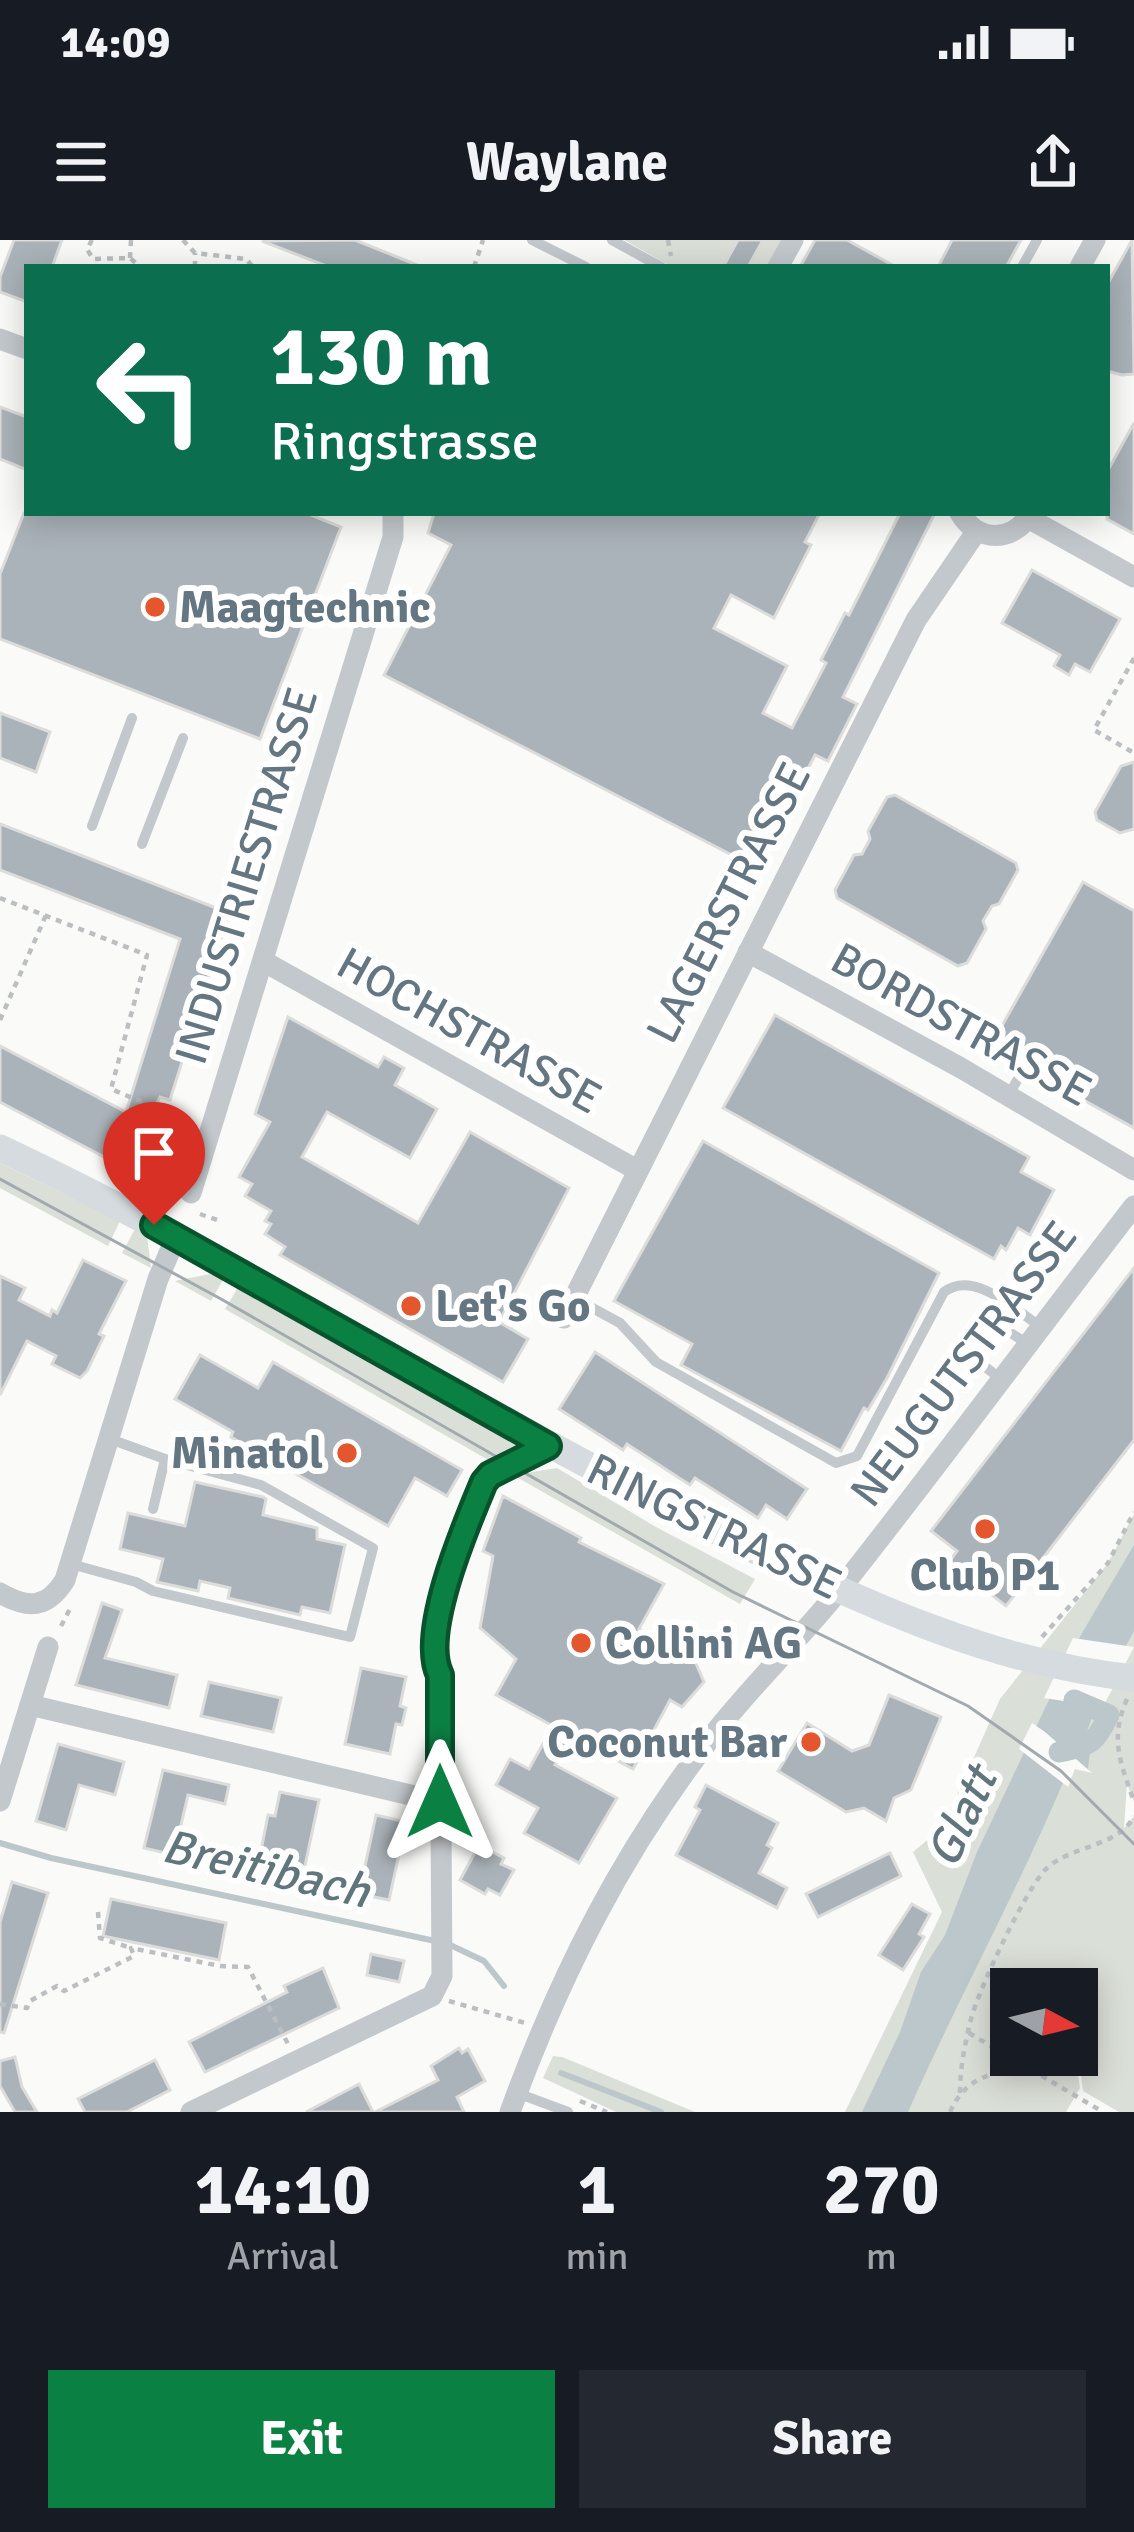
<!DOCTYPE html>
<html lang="en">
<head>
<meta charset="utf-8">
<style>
	:root { --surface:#171b24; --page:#242831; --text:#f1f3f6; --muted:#9ea1a6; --accent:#0b8043 }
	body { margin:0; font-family:Signika,sans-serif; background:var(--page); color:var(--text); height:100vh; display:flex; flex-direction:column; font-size:45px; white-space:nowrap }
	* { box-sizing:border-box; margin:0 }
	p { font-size:39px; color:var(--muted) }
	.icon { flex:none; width:66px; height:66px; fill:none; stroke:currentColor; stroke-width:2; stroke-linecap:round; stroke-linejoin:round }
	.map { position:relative; height:1872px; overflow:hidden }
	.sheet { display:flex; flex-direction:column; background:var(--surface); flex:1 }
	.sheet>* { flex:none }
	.hud { position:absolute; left:24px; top:24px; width:1086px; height:252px; border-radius:0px; box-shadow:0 6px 30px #0003; background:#0b6e4f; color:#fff; overflow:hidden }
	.needle { width:78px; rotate:97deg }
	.controls { position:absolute; left:990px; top:1728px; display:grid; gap:24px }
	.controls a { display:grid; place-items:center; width:108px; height:108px; border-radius:0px; background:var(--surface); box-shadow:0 6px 30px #0003; font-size:60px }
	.pin { position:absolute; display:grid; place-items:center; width:102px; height:102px; color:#fff; margin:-123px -51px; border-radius:50% 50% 50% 0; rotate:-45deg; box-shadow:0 0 12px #0007 }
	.pin .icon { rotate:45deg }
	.me { position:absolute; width:132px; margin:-66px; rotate:0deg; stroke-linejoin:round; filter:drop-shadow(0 0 9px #0008) }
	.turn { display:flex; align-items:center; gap:42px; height:252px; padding:0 48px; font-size:54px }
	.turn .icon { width:156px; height:156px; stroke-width:2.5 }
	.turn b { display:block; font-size:84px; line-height:102px }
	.eta { display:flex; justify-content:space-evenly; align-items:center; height:204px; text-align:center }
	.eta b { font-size:72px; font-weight:700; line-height:84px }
	.action { display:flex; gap:24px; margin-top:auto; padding:24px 48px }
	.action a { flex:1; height:138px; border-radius:0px; background:var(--accent); color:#fff; font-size:48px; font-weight:700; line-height:138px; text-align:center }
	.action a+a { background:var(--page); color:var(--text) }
	.status { display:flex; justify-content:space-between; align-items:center; height:84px; padding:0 60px; background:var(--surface); direction:ltr }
	.status svg { height:33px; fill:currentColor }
	header { display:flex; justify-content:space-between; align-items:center; height:156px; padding:0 48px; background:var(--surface); font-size:54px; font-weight:700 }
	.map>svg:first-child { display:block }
</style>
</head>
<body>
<div class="status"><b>14:09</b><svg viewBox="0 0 49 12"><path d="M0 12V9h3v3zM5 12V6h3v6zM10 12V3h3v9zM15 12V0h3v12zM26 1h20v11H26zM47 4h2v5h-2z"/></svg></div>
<header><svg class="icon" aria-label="menu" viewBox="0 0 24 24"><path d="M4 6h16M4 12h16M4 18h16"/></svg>Waylane<svg class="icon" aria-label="share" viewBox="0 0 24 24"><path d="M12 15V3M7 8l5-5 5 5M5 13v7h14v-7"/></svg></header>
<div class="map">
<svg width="1134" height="1872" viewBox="0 0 1134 1872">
	<rect width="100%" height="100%" fill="#fafaf8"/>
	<g fill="#dadfd7">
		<polygon points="624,0 784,0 769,27 672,27"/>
		<polygon points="0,923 120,981 108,1006 0,948"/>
		<polygon points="135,989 147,995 151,1028 122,1013"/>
		<polygon points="210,1034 224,1038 211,1061 175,1041"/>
		<polygon points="239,1046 517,1205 490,1221 225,1069"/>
		<polygon points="557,1228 656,1287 755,1339 740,1364 513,1235"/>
		<polygon points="1134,1274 1134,1562 1127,1544 1124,1588 1134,1576 1134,1872 1119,1872 1083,1851 1077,1805 1077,1749 1011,1749 1011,1815 1075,1815 1080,1848 1066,1872 845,1872 942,1672 913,1612 943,1587 1000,1459 1108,1323"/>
		<polygon points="553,1816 562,1817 695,1872 616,1872 543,1838"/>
	</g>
	<path fill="#bbc7cb" d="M 1134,1305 L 1134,1391 L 1100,1454 L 1083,1503 L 1090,1511 L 1088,1529 L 1072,1521 C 1023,1641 960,1754 908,1872 L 862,1872 L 900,1792 L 921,1732 L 945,1695 L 977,1612 L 1047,1464 L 1082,1393 Z"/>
	<g fill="#fafaf8">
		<polygon points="1073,1398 1134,1407 1103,1467 1044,1458"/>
		<polygon points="1032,1483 1045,1492 1092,1533 1075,1529 1068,1547 1019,1509"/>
	</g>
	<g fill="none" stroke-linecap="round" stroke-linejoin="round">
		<g stroke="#bbc7cb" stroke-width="6">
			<polyline points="0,1603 51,1618 435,1701"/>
			<polyline points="448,1704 484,1721 504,1746"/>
			<polyline points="561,1833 661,1872"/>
		</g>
		<path stroke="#bbc7cb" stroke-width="21" d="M 1059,1512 C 1092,1505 1094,1504 1109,1475 L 1074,1460"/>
	</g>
	<g fill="#aab3b9" stroke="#dcdcda" stroke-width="3">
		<polygon points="14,0 62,0 52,27 27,27 27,62 0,52 0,37"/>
		<polygon points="355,0 422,27 329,27 262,1"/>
		<polygon points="738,0 763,0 748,27 723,27"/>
		<polygon points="815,0 847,0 896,27 800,27"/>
		<polygon points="952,0 1021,0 1006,27 938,27"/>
		<polygon points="1132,0 1134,134 1122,135 1107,131 1107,45"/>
		<polygon points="0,167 27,177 27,230 0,219"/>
		<polygon points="1134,183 1134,294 1107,279 1107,232"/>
		<polygon points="24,273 306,273 341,287 260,499 0,399 0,334"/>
		<polygon points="434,273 820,273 805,302 811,305 774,378 731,355 714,388 787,426 763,473 792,488 826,423 821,420 845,373 849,375 900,273 935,273 843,457 857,464 828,521 815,515 757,628 384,435 451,305 428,293"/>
		<polygon points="1032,330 1120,379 1090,432 1075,424 1069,435 1054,426 1060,415 1002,383"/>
		<polygon points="0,473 50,492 36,532 0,518"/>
		<polygon points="1134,522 1134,589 1120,593 1097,580 1095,572 1121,526"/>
		<polygon points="895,555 1016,623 1018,630 999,664 992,666 983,681 986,689 967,723 958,726 837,658 835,650 854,615 862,614 870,599 868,591 887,557"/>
		<polygon points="0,584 229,673 170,860 160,857 123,927 0,862 0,806 126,872 180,699 0,630"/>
		<polygon points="1083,642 1134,671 1134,888 1033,832 1034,823 1029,818 1016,822 990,807"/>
		<polygon points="775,775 1029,917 1021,932 1054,950 1030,995 1018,988 1006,1010 1001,1006 994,1019 723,868"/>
		<polygon points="288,777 378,827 384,817 404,828 395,845 437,869 410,918 327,872 302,917 418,983 470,892 569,948 499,1082 528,1099 503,1142 280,1015 285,1007 265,994 271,984 265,981 271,971 245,956 252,944 239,937 270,882 255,874"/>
		<polygon points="703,901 939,1033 887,1138 868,1170 864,1168 841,1211 681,1125 692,1104 614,1061"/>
		<polygon points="83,1020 126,1041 99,1094 104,1096 87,1131 80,1138 52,1124 56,1116 27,1101 0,1155 0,1036 25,1048 19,1060 50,1076 52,1070 57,1073"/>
		<polygon points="1134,1028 1134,1200 1006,1366 949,1322 957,1311 931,1291"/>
		<polygon points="595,1112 807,1249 787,1279 766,1265 758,1278 695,1238 690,1245 627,1204 623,1210 559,1169"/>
		<polygon points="200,1115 258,1148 273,1122 462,1230 447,1256 415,1238 388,1286 231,1197 233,1192 175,1159"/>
		<polygon points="195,1242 263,1257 266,1259 263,1275 317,1288 317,1299 345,1305 330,1373 302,1367 300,1375 228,1358 230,1348 200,1341 198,1351 157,1342 163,1319 120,1309 128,1273 185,1286"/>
		<polygon points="503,1256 581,1298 579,1302 664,1344 639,1389 694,1419 704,1442 682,1467 670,1460 633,1529 571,1496 555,1525 617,1558 579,1623 524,1593 538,1568 496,1545 510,1519 529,1529 553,1486 496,1455 516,1419 480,1388 493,1316 483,1311"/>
		<polygon points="102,1363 122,1370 105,1418 177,1435 169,1468 76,1445"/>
		<polygon points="361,1428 406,1437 400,1466 406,1468 402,1485 396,1484 390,1514 345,1504"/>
		<polygon points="209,1442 281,1458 273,1492 201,1476"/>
		<polygon points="889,1455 941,1477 911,1550 894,1558 886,1581 864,1568 846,1572 778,1531 807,1483 852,1511 869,1505"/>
		<polygon points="58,1504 124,1522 115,1555 79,1545 66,1590 36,1581"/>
		<polygon points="163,1530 229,1545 225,1564 188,1555 174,1615 144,1608"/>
		<polygon points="706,1545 778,1583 767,1605 772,1608 759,1633 787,1648 777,1668 676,1615 700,1570 695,1567"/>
		<polygon points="280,1552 319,1560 303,1635 258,1626 268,1575 275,1576"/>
		<polygon points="376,1575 406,1582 389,1660 359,1654"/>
		<polygon points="479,1605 504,1618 501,1624 514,1630 500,1655 488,1649 485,1654 460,1640"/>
		<polygon points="890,1613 901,1636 818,1677 806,1654"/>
		<polygon points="12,1642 48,1653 4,1793 0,1792 0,1682"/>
		<polygon points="111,1659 226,1683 219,1720 103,1696"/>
		<polygon points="912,1664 930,1674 919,1694 924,1697 903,1730 879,1715"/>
		<polygon points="371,1714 404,1721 399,1742 367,1735"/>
		<polygon points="323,1728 339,1768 205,1832 189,1802 287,1752 284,1746"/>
		<polygon points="459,1808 462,1813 468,1809 485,1841 457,1857 464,1872 375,1872 438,1840 431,1826"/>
		<polygon points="15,1817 22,1847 37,1872 15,1872 0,1846 0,1821"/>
		<polygon points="155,1820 170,1850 127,1872 85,1872 78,1859"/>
		<polygon points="359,1844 373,1872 306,1872"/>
	</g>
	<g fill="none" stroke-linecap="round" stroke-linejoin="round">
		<g stroke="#bbbfc2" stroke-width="4.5" stroke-dasharray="6 6" stroke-linecap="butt">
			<polyline points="92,0 87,9 93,19 130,18 140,27"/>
			<polyline points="183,0 195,13 246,19 253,27"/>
			<polyline points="668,0 671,16"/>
			<polyline points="130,18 131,0"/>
			<polyline points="195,27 195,13"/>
			<polyline points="474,27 483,0"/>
			<polyline points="1134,418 1094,490 1134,513"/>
			<polyline points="0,658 147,715 111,849 192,883"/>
			<polyline points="0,780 46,675"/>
			<polyline points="154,956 161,943 171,946"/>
			<polyline points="200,974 217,980"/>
			<polyline points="860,1231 886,1247"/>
			<polyline points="61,1386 72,1365"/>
			<polyline points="1042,1397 1108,1323 1134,1272"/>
			<path d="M 1127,1459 C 1109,1500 1121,1523 1134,1562"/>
			<polyline points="98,1672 100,1698 131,1708"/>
			<polyline points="449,1761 525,1783"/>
			<polyline points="0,1764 27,1768 30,1761 57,1746 64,1751 134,1716 131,1708 220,1726 248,1727 288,1804"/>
			<polyline points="969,1793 1103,1872"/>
			<path d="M 960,1853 C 960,1827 965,1804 971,1779 C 978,1751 1027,1646 1047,1628 C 1072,1605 1119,1607 1134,1576"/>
			<polyline points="580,1861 607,1872"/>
			<path d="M 950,1872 C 965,1838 990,1833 1024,1827"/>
		</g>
		<g stroke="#c3c8cc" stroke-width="10">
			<polyline points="532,0 586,27"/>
			<polyline points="612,0 661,27"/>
			<polyline points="1022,27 1037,0"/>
			<polyline points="92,586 132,478"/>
			<polyline points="142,604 183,498"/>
			<polyline points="1008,856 1025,827"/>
			<path d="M 574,1058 L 620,1083 L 656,1122 L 836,1223 L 857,1216 L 944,1052 C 974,1029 1015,1070 1041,1087"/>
			<polyline points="992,1081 1028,1104"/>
			<polyline points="967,1113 1001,1139"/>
			<polyline points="153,1269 165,1219"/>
			<polyline points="71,1324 136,1342 153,1351 350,1397 373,1308 261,1245 165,1219 110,1199"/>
			<path d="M 440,1435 C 426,1406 437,1369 450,1341"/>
			<polyline points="517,1853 568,1872"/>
		</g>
		<g stroke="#c3c8cc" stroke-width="21">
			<polyline points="778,27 793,0"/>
			<polyline points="1080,27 1095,0"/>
			<polyline points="0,99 27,109"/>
			<path d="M 960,273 C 978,303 1013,303 1031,273"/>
			<polyline points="1028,278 1134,337"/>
			<polyline points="748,712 961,828 1134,930"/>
			<polyline points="263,721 637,930"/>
			<polyline points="191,953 393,297 393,273"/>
			<polyline points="564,1078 916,380 976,292"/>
			<polyline points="451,1340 461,1298 484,1242 489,1235 548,1206"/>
			<path d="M 0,1353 C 28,1369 47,1369 65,1340 L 158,1039 L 176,997"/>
			<polyline points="30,1465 440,1562"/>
			<polyline points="0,1561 48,1407"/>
			<polyline points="191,1872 432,1756 442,1736 440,1435"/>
			<path d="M 510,1872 C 560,1735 623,1610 713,1495 C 754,1443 803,1396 845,1343 C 943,1219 1037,1091 1134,966"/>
		</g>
		<path stroke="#d6dbdf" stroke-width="27" d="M 0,908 C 253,1027 488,1181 740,1303 C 865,1363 994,1424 1134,1438"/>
		<polyline stroke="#a2aab0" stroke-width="3" points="0,939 221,1059 733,1352 968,1466 1061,1531 1134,1604"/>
	</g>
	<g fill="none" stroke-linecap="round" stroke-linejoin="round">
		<defs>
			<path id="route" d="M 154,985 L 548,1206 L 490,1235 L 484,1242 C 466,1285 419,1394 440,1435 L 440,1562"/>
		</defs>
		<use href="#route" stroke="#07532c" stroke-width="30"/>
		<use href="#route" stroke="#0b8043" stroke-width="21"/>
	</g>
	<g fill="#e4572e" stroke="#fff" stroke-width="4.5">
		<circle cx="155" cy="367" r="12"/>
		<circle cx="411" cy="1066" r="12"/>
		<circle cx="347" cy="1213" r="12"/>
		<circle cx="985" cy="1289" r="12"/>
		<circle cx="581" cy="1403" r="12"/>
		<circle cx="811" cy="1502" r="12"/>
	</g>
	<g text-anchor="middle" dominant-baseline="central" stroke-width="12" stroke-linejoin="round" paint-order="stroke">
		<g font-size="45" font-weight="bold" fill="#657683" stroke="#fff" text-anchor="start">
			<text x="179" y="367">Maagtechnic</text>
			<text x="435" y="1066">Let's Go</text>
			<text x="323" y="1213" text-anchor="end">Minatol</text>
			<text x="985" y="1335" text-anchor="middle">Club P1</text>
			<text x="605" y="1403">Collini AG</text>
			<text x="787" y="1502" text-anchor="end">Coconut Bar</text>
		</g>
		<g font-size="45" fill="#657683" stroke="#fff">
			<text transform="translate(247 636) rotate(-73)">INDUSTRIESTRASSE</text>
			<text transform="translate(729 663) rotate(-63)">LAGERSTRASSE</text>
			<text transform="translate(961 785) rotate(29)">BORDSTRASSE</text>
			<text transform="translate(469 791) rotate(29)">HOCHSTRASSE</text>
			<text transform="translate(964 1124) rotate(-53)">NEUGUTSTRASSE</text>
			<text transform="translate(714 1287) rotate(26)">RINGSTRASSE</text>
		</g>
		<g font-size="48" font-style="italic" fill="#60757c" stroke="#fff">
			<text transform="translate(962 1577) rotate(-65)">Glatt</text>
			<text transform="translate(266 1629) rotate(13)">Breitibach</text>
		</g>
	</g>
</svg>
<div class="controls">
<a><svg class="needle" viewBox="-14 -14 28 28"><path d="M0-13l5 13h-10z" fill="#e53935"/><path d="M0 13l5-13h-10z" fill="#9ea1a6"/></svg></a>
</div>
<div class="pin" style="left:154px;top:985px;background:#d93025"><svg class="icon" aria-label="arrive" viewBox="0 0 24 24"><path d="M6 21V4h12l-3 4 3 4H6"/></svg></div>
<svg class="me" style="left:440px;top:1562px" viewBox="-20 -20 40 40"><path d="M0-17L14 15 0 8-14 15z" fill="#0b8043" stroke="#fff" stroke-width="4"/></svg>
<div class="hud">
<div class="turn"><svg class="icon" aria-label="left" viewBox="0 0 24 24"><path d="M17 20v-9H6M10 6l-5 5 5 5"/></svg><div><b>130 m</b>Ringstrasse</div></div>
</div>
</div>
<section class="sheet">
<div class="eta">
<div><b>14:10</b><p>Arrival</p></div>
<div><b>1</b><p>min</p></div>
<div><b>270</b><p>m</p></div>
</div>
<div class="action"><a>Exit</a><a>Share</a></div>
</section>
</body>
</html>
